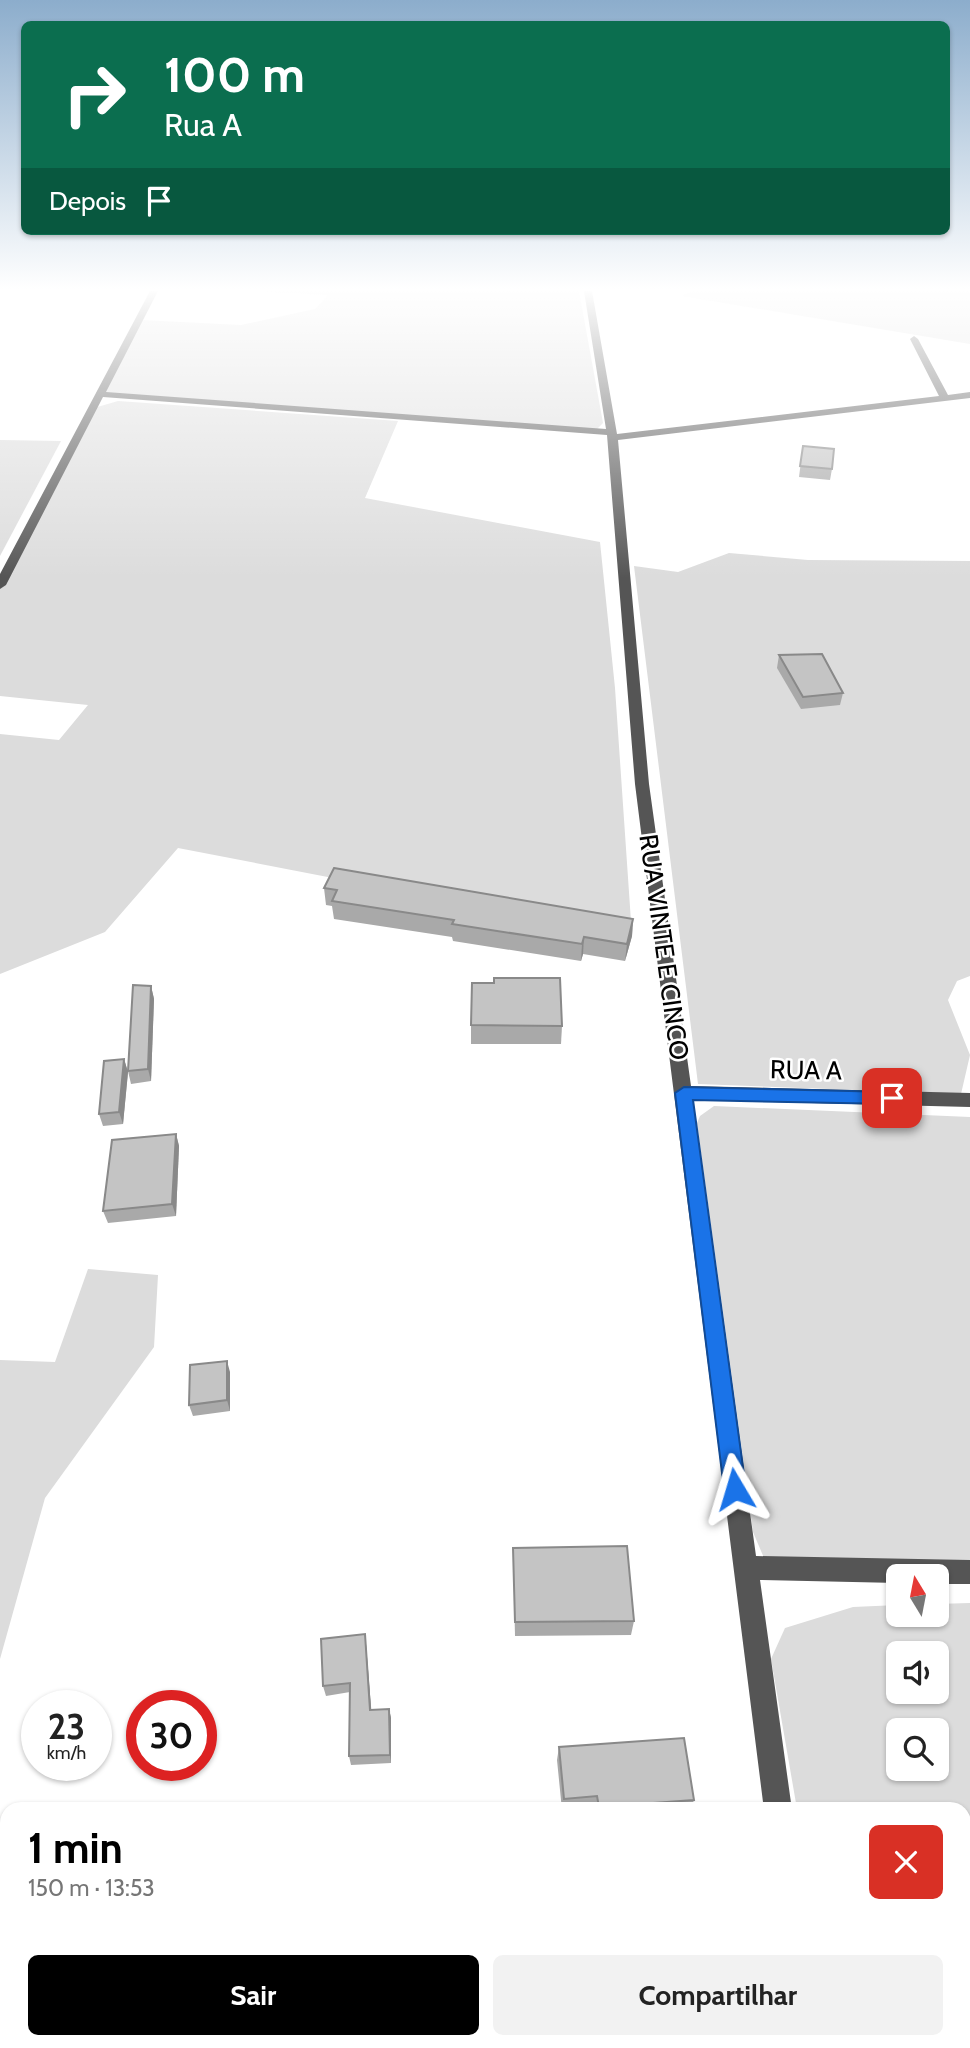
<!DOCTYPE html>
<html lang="pt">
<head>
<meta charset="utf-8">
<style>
	:root { --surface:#fff; --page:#f2f2f2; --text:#222; --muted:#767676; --accent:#000 }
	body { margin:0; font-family:Cabin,sans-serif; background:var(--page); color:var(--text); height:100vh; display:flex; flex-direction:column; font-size:26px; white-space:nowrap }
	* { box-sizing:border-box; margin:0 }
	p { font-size:23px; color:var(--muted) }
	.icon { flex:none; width:38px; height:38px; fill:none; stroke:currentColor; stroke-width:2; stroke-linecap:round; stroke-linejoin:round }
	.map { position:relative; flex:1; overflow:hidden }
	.details { position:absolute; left:0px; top:1802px; width:971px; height:247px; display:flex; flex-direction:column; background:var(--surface); border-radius:21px 21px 0 0; box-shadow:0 2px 5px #0004 }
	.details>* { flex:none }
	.guide { position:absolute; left:21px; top:21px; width:929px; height:214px; border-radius:10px; box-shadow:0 2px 5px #0004; background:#0b6e4f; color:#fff; overflow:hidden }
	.needle { width:46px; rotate:350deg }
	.controls { position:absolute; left:886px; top:1564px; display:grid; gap:14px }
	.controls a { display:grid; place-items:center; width:63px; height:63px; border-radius:10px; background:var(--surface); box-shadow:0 2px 5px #0004; font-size:35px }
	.speed { position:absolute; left:21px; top:1690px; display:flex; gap:14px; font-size:35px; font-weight:700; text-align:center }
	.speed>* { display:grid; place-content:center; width:91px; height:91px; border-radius:50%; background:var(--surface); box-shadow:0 2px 5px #0004; line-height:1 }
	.speed small { font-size:18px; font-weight:400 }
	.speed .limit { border:10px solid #d22; background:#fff; color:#111 }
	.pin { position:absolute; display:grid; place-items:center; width:60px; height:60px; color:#fff; margin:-30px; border-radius:14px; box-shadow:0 4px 10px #0006 }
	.me { position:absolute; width:77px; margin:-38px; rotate:353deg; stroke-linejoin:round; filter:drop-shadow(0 0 5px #0008) }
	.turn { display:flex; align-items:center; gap:24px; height:147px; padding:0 28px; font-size:32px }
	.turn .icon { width:91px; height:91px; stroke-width:2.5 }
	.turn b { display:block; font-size:49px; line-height:60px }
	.then { display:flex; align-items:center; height:66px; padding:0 28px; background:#0003; gap:14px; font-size:26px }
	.round { display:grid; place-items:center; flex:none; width:74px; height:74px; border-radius:10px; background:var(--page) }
	.head { display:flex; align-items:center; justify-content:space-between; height:119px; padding:0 28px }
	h1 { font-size:42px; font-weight:800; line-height:52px; color:var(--accent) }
	.button { display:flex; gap:14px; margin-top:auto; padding:14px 28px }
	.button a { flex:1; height:80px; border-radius:10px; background:var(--accent); color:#fff; font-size:28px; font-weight:800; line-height:80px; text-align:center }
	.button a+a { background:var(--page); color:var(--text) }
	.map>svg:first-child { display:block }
</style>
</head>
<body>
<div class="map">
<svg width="970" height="2048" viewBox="0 0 970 2048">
	<rect width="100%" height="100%" fill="#fff"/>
	<g fill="#dcdcdc" fill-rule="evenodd">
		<polygon points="250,291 579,291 603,423 597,429 105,394 141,320 241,325 315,309 328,295"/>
		<polygon points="692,291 970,291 970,344 682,296"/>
		<polygon points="118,401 398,421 365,498 600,542 615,688 632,936 178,848 105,932 0,974 0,734 59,740 88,705 0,696 0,586 94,408"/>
		<polygon points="0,440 61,441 0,556"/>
		<polygon points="729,553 808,560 970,561 970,976 957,981 948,1000 970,1055 961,1094 698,1084 634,566 678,572"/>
		<polygon points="714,1106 970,1117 970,1563 764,1558 753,1532 697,1123 700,1116"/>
		<polygon points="88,1269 158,1275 154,1347 45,1498 0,1659 0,1360 55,1362"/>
		<path d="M 970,1603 L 970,2048 L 829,2048 L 828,2042 L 964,2042 L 964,1810 L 797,1809 L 771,1659 L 785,1628 L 853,1607 L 898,1605 L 898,1615 L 936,1615 L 936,1604 ZM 898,1654 L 936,1654 L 936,1692 L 898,1692 ZM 898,1731 L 936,1731 L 936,1769 L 898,1769 Z"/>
	</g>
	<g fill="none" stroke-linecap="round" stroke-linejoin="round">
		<g fill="#555" fill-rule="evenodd">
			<polygon points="150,291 158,291 106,392 606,429 584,291 592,291 617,434 939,396 910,339 914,336 918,339 948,395 970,392 970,398 618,440 649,784 691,1086 970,1093 970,1107 693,1100 756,1556 970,1560 970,1584 936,1584 936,1577 898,1577 898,1583 760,1580 792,1810 764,1810 635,784 607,435 103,397 6,585 0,589 0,574"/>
			<polygon points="795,2042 825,2042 826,2048 796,2048"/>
		</g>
	</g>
	<g fill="#a9a9a9">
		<polygon points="803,446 832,469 830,480 799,477"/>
		<polygon points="779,655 843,693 840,705 801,709 777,668"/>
		<polygon points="324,888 633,919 632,936 625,961 583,954 581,961 453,941 452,937 334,919 332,906 326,905"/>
		<polygon points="151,986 154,999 151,1081 131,1084 128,1071"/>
		<polygon points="471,1025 562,1026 561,1044 471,1044"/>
		<polygon points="124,1059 128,1072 123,1124 103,1126 99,1114"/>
		<polygon points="176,1134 179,1146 176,1216 108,1223 103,1211"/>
		<polygon points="230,1372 230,1411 193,1416 189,1405"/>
		<polygon points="513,1548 634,1621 631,1635 515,1636"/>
		<polygon points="365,1634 366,1644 371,1710 389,1709 391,1718 391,1763 351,1765 349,1756 350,1692 326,1696 323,1686"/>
		<polygon points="559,1747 694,1800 690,1810 595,1810 595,1808 562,1810 557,1760"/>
	</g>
	<g fill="#898989">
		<polygon points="633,919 632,936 625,961 627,944"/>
		<polygon points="584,937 583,954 581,961 582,944"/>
		<polygon points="151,986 154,999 151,1081 148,1069"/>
		<polygon points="124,1059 128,1072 123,1124 119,1112"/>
		<polygon points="176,1134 179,1146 176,1216 172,1204"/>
		<polygon points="227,1361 230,1372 230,1411 227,1400"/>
		<polygon points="365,1634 366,1644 372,1719 370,1710"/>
		<polygon points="389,1709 391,1718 391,1763 390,1755"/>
	</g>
	<g fill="#c4c4c4" stroke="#898989" stroke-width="2">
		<polygon points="803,446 834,449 832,469 800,466"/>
		<polygon points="822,654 843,693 803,697 779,655"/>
		<polygon points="334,868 633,919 627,944 584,937 582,944 452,924 454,920 332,901 337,890 324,888"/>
		<polygon points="494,978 560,978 562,1026 471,1025 472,983 494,983"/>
		<polygon points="133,985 151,986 148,1069 128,1071"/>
		<polygon points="124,1059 119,1112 99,1114 104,1061"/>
		<polygon points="176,1134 172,1204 103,1211 112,1140"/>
		<polygon points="227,1361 227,1400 189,1405 190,1365"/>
		<polygon points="627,1546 634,1621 515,1622 513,1548"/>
		<polygon points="365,1634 370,1710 389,1709 390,1755 349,1756 350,1683 323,1686 321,1639"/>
		<polygon points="684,1738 694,1800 599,1807 597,1796 564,1799 559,1747"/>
	</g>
	<linearGradient id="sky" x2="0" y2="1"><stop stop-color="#8cadcc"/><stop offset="0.5" stop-color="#fff"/><stop offset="1" stop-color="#fff" stop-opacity="0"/></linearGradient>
	<rect width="970" height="578" fill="url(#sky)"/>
	<polygon fill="#1a73e8" stroke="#114b97" stroke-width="2" points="684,1087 892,1092 900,1098 892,1104 693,1100 746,1489 743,1496 735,1499 727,1496 724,1489 675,1093"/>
	<g text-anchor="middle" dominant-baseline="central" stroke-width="5" stroke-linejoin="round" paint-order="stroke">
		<g font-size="26" fill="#000" stroke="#fff">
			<text transform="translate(664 947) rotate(82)">RUA VINTE E CINCO</text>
			<text transform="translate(806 1070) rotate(1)">RUA A</text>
		</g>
	</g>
</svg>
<div class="controls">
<a><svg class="needle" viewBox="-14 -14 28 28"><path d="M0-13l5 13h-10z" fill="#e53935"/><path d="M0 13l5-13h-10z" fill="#767676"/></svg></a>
<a><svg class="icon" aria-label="sound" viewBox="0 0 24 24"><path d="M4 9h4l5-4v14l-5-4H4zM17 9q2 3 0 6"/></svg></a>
<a><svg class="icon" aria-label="search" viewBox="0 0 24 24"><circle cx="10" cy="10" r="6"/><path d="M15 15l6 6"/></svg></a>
</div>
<div class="speed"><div>23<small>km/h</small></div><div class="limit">30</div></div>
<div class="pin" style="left:892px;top:1098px;background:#d93025"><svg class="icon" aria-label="arrive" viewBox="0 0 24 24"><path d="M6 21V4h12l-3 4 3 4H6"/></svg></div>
<svg class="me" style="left:735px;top:1489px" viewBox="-20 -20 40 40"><path d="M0-17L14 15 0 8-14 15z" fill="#1a73e8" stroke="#fff" stroke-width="4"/></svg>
<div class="guide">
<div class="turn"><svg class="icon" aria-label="right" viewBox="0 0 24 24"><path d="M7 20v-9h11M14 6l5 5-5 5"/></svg><div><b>100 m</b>Rua A</div></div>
<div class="then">Depois<svg class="icon" aria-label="arrive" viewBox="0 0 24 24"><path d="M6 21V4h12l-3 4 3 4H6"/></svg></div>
</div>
<section class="details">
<div class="head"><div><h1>1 min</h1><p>150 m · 13:53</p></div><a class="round" style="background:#d93025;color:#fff"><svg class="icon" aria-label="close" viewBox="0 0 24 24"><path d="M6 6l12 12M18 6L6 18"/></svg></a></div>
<div class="button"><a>Sair</a><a>Compartilhar</a></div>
</section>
</div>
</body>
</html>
